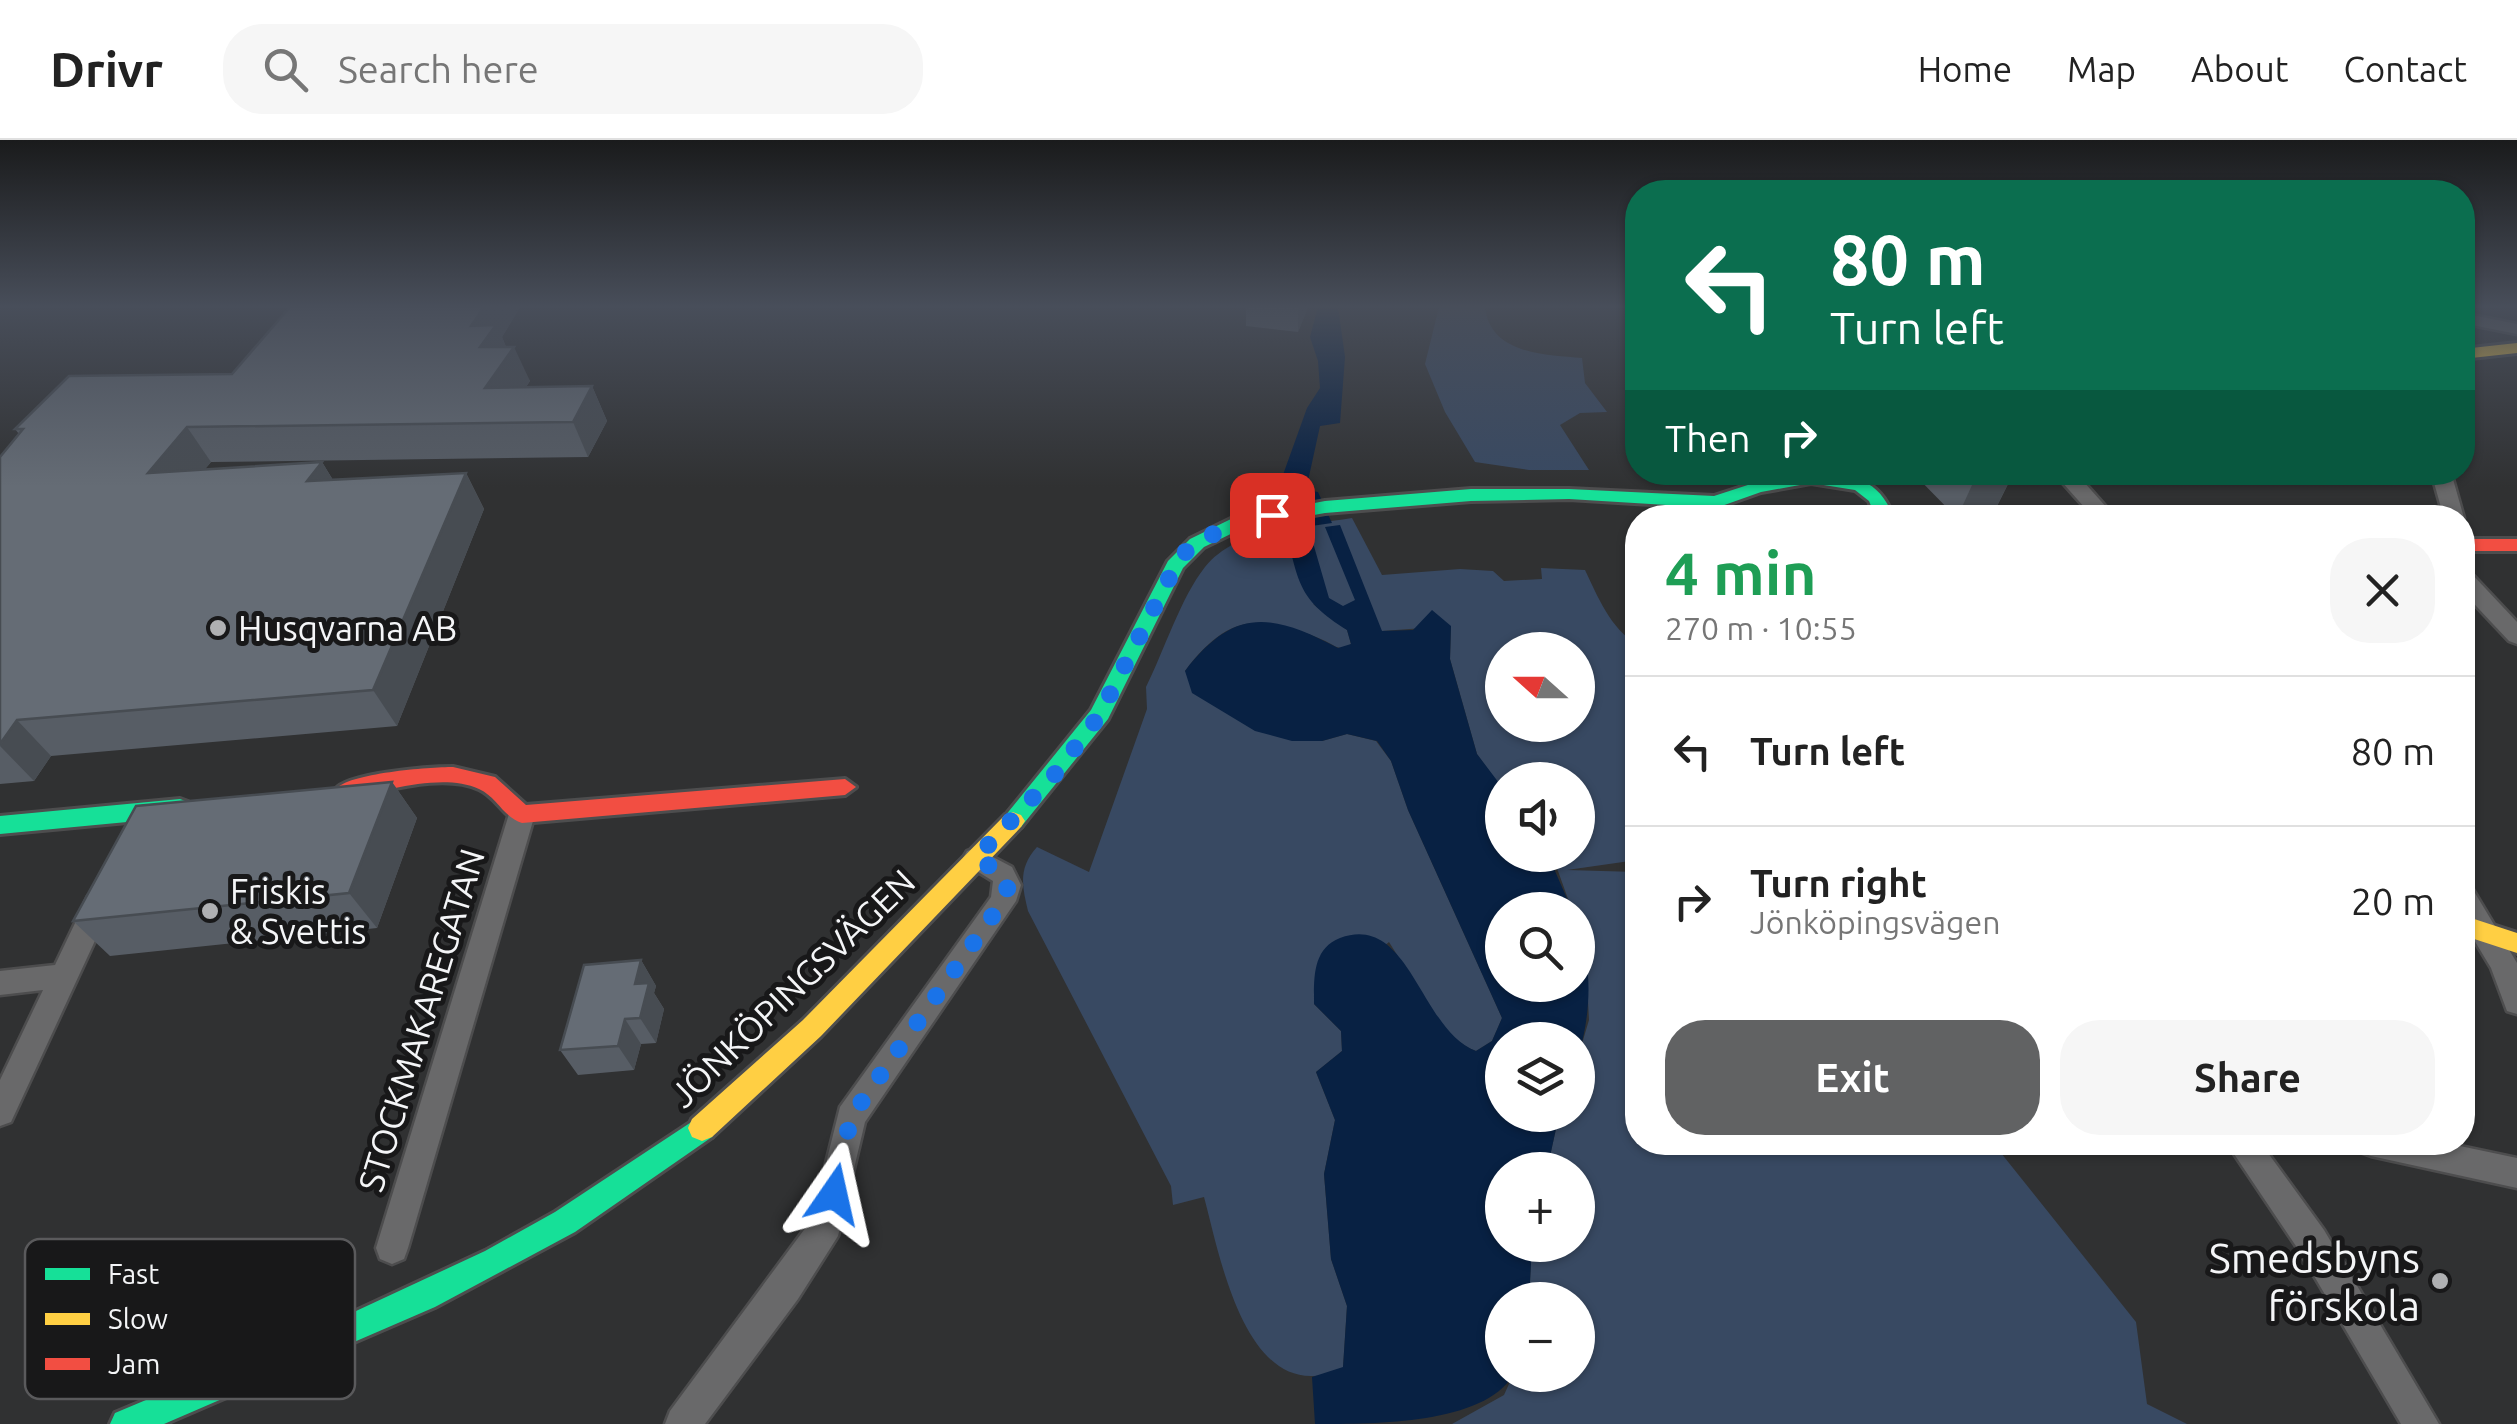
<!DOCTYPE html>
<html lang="en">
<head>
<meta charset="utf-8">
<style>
	:root { --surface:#fff; --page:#f6f6f6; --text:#222; --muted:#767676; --line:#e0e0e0; --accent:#616263 }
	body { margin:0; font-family:Ubuntu,sans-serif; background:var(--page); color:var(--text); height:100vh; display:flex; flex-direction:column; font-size:38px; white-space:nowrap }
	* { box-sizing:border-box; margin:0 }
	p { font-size:32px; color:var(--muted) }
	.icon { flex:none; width:55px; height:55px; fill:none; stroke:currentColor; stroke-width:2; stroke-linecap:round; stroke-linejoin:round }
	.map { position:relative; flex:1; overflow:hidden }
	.panel { position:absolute; left:1625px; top:365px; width:850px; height:650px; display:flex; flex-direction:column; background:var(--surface); border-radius:40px; box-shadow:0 2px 8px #0004 }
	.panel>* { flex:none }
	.top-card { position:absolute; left:1625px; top:40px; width:850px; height:305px; border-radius:40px; box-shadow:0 2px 8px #0004; background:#0b6e4f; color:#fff; overflow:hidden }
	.needle { width:65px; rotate:291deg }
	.tools { position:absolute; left:1485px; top:492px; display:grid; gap:20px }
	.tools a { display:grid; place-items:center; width:110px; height:110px; border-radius:50%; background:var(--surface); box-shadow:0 2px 8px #0004; font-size:50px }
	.pin { position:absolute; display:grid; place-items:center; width:85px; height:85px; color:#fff; margin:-42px; border-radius:20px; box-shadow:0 5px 15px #0006 }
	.me { position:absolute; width:110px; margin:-55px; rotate:11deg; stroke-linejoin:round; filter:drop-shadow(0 0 8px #0008) }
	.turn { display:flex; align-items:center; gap:35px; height:210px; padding:0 40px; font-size:45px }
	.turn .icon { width:130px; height:130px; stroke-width:2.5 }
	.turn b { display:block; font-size:70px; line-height:85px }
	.then { display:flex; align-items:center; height:95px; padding:0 40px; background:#0003; gap:20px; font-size:38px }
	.round { display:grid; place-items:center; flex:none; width:105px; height:105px; border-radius:40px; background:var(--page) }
	.overview { display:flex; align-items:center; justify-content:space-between; height:170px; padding:0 40px }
	h1 { font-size:60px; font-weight:600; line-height:75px; color:#1e9e55 }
	.cta { display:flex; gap:20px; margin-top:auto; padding:20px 40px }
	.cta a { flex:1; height:115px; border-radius:40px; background:var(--accent); color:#fff; font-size:40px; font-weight:600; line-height:115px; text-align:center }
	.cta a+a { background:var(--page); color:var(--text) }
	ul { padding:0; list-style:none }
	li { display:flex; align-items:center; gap:30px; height:150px; padding:0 40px; border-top:2px solid var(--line) }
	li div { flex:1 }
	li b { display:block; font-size:38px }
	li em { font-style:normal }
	header { display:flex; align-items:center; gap:60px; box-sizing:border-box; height:140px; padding:0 50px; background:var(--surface); border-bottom:2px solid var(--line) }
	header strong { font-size:48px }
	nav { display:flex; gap:55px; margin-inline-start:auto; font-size:35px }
	.search { width:700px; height:90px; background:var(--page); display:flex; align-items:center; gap:25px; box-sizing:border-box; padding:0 35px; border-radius:40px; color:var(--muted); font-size:38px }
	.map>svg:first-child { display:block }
</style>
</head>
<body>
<header>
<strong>Drivr</strong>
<div class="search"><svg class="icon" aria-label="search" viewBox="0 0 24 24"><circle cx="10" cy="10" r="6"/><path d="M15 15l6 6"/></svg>Search here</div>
<nav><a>Home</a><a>Map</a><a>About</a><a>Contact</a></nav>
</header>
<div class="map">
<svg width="2517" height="1284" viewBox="0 0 2517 1284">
	<rect width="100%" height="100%" fill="#303132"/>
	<g fill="#384962" fill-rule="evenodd">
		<path d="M 1439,167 L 1485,167 C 1490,214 1545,215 1582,218 L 1585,243 L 1607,272 L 1580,273 L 1560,285 L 1589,330 L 1529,330 L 1475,322 L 1445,272 L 1425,224 Z"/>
		<path d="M 1352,378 L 1382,435 L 1460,429 L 1493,431 L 1504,441 L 1542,439 L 1541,428 L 1585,430 C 1596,453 1612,492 1637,503 L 1637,720 L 1567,730 L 1637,732 L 1638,1002 L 1993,1003 L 2136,1182 L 2147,1264 L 2187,1284 L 1452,1284 L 1504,1255 L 1513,1235 L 1578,1235 L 1578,1160 L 1529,1160 L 1532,1105 L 1578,1105 L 1578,1030 L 1547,1030 L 1559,975 L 1578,975 L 1578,917 L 1589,880 L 1585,804 L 1578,770 L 1572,770 L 1558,731 L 1547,715 L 1578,715 L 1578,640 L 1502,640 L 1502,649 L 1477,614 L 1450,519 L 1451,486 L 1382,491 L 1345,473 L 1313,464 L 1347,490 L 1351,504 C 1340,513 1335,505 1323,500 C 1259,473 1228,474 1185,531 L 1322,601 L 1347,594 L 1376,601 L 1391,621 L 1408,670 L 1502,878 L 1492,901 L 1476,911 C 1436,896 1412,837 1389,802 L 1314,864 L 1341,891 L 1342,911 L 1316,932 L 1335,980 L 1324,1034 L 1331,1119 L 1347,1166 L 1343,1228 C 1334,1230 1323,1236 1314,1236 C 1241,1240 1218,1108 1204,1057 L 1173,1065 L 1171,1046 L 1028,771 C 1022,746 1018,728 1037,707 L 1089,732 L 1147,569 L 1146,547 C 1164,511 1181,457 1205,427 C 1237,387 1306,386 1352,378 ZM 1502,510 L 1578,510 L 1578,585 L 1502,585 Z"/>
	</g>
	<g fill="#082143">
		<polygon points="1318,167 1338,167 1345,217 1340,283 1320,286 1306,350 1318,352 1332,383 1284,390 1275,357 1307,268 1320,248 1318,221 1310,197"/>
		<path d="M 1340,385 L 1382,491 L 1413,490 L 1432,470 L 1451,486 L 1450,519 L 1477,614 L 1502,647 L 1502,715 L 1548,715 L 1572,770 L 1502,770 L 1502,845 L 1578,845 L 1578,784 C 1593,827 1591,875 1578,917 L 1578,900 L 1502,900 L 1502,975 L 1559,975 L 1547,1030 L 1502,1030 L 1502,1105 L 1532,1105 L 1529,1160 L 1502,1160 L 1502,1235 L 1513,1235 C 1484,1284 1376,1284 1315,1284 L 1312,1237 L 1343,1227 L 1347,1166 L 1331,1119 L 1324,1034 L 1335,980 L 1316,932 L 1342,911 L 1341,891 L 1314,864 C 1314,839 1312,809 1340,798 C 1410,772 1420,890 1476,911 L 1492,901 L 1502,878 L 1408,670 L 1391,621 L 1377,601 L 1347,594 L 1322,601 L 1292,601 L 1255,591 L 1192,553 L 1185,531 C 1234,467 1271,473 1338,508 L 1351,504 L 1347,490 C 1299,460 1299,444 1286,392 L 1309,389 L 1329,458 L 1343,466 L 1355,460 L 1325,387 Z"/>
	</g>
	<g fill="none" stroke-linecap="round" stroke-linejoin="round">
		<defs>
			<g id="street">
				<polygon points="2462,173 2517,184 2517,194 2462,183"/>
				<polygon points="2053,332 2075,332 2116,378 2094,378"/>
				<polygon points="2431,332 2451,332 2464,378 2462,381 2462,378 2444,378"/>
				<polygon points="2462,430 2470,432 2517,482 2517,504 2509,501 2462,451"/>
				<polygon points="522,664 531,667 535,674 408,1108 404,1119 392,1124 380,1119 376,1108 509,674 513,667"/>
				<polygon points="976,708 1012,727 1021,745 1016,761 865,982 838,1096 798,1159 705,1284 665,1284 670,1271 812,1079 840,967 991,757 993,741 967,725 963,718 967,711"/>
				<polygon points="2462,745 2472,748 2517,823 2517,874 2507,871 2491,828 2462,780"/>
				<polygon points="98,753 108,756 112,764 11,982 0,986 0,940 43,850 0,855 0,831 55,825 88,756"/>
				<polygon points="2226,1002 2260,1002 2324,1090 2439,1284 2401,1284 2300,1112"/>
				<polygon points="2356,1002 2441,1002 2517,1018 2517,1048 2371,1016 2360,1012"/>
			</g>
			<g id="fast">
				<path d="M 1811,333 C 1852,338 1877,334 1894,378 L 1876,378 L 1869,361 L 1855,350 L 1811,343 L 1761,352 L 1716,368 L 1569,359 L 1471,361 L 1325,373 L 1243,388 L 1204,407 L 1183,428 L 1108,579 L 1021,687 L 1005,687 L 1001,681 L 1091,570 L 1168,421 L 1190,399 L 1231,379 L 1325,361 L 1471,349 L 1569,349 L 1714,356 L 1757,342 Z"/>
				<polygon points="180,659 188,662 191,668 188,674 180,677 0,694 0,676"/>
				<polygon points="702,975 712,979 716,988 712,997 575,1092 435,1167 164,1284 110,1284 115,1273 341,1178 485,1111 555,1072"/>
			</g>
			<g id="slow">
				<polygon points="2517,203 2517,213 2462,219 2462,209"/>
				<polygon points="1013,672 1021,675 1025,681 1021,687 821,896 712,997 702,1001 692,997 688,988 692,979 803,880 1005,675"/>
				<polygon points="2462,775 2517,793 2517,813 2462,795"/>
			</g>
			<g id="jam">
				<rect x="2462" y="399" width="55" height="12"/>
				<path d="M 453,627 L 495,637 L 526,665 L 845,639 L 856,647 L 845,655 L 522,683 C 503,677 497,657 479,649 C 441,632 385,652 346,658 L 335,650 C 347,633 430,627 453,627 Z"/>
			</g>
		</defs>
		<use href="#street" stroke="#4d4d4e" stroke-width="5"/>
		<use href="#fast" stroke="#4d4d4e" stroke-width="6"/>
		<use href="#slow" stroke="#4d4d4e" stroke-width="6"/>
		<use href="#jam" stroke="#4d4d4e" stroke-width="6"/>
		<use href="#street" fill="#69696a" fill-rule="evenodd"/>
		<use href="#fast" fill="#16e098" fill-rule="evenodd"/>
		<use href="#slow" fill="#ffcf43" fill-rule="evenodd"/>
		<use href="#jam" fill="#f24e42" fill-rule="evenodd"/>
	</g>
	<g fill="#575d65">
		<polygon points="290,167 518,167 519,169 502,197 506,207 530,241 526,247 592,246 607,281 588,317 211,322 205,329 322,322 333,340 466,333 484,369 397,586 51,616 34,641 0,644 0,604 19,294 15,289 232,234"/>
		<polygon points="1246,167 1308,167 1298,192 1246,186"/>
		<polygon points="1912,332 2014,332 1995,370 1957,378"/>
		<polygon points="392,642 417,678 377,788 110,816 73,781"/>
		<polygon points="641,820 656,846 654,853 664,869 656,903 641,904 634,930 578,935 560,910"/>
	</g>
	<g fill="#474c52">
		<polygon points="484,167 518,167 519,169 502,197 509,214 514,207 530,241 501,283 485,248 471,186"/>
		<polygon points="1298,167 1308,167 1298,192"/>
		<polygon points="592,246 607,281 588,317 573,282"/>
		<polygon points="187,287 211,322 173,368 148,333"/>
		<polygon points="322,322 343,357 307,341"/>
		<polygon points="1978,332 2014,332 1995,370 1957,378"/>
		<polygon points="466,333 484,369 397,586 373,550"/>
		<polygon points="17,580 51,616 34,641 0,606"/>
		<polygon points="392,642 417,678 377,788 349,753"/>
		<polygon points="641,820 656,846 654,853 664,869 656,903 640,878 635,844"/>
		<polygon points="625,879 641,904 634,930 618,906"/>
	</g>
	<g fill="#656c75" stroke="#474c52" stroke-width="2.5">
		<polygon points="290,167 484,167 471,186 496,185 480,207 514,207 485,248 592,246 573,282 187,287 148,333 322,322 307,341 466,333 373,550 17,580 0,604 0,317 23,289 15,289 69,236 232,234"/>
		<polygon points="392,642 349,753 73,781 136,666"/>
		<polygon points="641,820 635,844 649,843 640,878 625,879 618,906 560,910 584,825"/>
	</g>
	<linearGradient id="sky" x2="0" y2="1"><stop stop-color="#1a1b1c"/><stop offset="0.48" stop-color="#484e5a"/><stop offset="1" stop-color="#484e5a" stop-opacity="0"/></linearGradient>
	<rect width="2517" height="347" fill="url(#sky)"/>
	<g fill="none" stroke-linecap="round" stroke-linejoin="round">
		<polyline stroke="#1a73e8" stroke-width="18" stroke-dasharray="0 32.4" points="834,1054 851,977 1003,761 1008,746 1003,734 976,718 1056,633 1099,576 1181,415 1221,389 1272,375"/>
	</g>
	<g fill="#afb0b2" stroke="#181819" stroke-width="4">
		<circle cx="218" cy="488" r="10"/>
		<circle cx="210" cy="771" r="10"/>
		<circle cx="2440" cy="1141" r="10"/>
	</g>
	<g text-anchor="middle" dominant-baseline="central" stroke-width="10" stroke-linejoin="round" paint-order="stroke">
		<g font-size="35" fill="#f4f5f7" stroke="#181819" text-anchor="start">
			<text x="238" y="488">Husqvarna AB</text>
			<text x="230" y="751">Friskis<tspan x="230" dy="40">&amp; Svettis</tspan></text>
		</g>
		<g font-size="35" fill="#f4f5f7" stroke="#181819">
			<text transform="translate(792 848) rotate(-44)">JÖNKÖPINGSVÄGEN</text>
			<text transform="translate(421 880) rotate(-73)">STOCKMAKAREGATAN</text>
		</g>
		<g font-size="42" fill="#f4f5f7" stroke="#181819" text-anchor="end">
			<text x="2420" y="1117">Smedsbyns<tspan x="2420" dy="48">förskola</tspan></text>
		</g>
	</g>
	<rect x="25" y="1099" width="330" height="160" rx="15" fill="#181819" stroke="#5a5a5c" stroke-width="2.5"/>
	<rect x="45" y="1128" width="45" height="12" fill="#16e098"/>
	<rect x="45" y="1173" width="45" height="12" fill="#ffcf43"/>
	<rect x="45" y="1218" width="45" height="12" fill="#f24e42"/>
	<g font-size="28" fill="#f4f5f7">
		<text x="108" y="1144">Fast</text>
		<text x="108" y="1189">Slow</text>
		<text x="108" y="1234">Jam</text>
	</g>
</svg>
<div class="tools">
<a><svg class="needle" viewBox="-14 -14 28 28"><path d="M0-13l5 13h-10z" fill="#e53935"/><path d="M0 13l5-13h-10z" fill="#767676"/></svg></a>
<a><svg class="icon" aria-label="sound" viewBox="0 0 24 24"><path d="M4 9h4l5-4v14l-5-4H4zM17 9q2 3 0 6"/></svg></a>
<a><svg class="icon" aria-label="search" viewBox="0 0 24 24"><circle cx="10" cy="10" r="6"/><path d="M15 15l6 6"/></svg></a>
<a><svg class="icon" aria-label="layers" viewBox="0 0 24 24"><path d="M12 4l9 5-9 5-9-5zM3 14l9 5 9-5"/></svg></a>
<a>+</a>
<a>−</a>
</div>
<div class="pin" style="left:1272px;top:375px;background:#d93025"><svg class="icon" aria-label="arrive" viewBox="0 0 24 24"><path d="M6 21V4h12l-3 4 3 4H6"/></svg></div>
<svg class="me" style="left:834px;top:1054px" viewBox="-20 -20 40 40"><path d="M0-17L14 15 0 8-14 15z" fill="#1a73e8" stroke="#fff" stroke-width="4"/></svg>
<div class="top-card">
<div class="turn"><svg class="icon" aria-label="left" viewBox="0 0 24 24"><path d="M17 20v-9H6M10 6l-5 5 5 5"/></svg><div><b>80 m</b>Turn left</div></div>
<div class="then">Then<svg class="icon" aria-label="right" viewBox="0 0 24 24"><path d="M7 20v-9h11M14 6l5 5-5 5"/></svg></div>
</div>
<section class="panel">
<div class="overview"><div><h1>4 min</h1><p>270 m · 10:55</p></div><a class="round"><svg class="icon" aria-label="close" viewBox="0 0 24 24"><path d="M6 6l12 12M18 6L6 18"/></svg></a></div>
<ul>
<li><svg class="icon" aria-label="left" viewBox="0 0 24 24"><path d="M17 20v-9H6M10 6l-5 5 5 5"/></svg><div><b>Turn left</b></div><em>80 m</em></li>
<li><svg class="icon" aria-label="right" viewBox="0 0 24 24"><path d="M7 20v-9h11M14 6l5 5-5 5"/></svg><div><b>Turn right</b><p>Jönköpingsvägen</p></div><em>20 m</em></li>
</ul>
<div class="cta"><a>Exit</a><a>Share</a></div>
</section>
</div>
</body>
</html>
